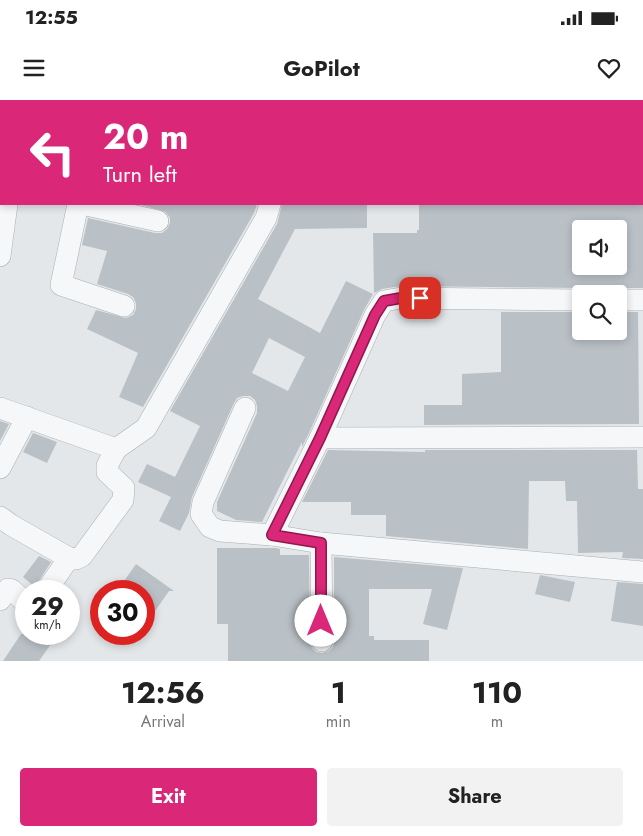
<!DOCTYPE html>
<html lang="en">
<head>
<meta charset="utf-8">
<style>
	:root { --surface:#fff; --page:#f2f2f2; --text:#222; --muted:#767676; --accent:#db2777 }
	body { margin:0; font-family:Jost,sans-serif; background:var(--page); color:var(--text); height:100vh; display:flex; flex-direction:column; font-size:19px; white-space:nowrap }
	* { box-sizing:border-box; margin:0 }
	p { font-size:16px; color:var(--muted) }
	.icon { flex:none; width:28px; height:28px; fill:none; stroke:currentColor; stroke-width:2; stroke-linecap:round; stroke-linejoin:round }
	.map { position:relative; height:561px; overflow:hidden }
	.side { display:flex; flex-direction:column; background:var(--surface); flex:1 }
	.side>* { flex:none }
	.banner { position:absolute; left:0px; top:0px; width:644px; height:105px; box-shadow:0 2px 8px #0003; background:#db2777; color:#fff; overflow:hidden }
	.buttons { position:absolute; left:572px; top:120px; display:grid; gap:10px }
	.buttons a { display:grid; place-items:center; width:55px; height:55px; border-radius:5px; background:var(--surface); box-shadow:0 2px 8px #0003; font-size:25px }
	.speed { position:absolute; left:15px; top:480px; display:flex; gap:10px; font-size:25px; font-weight:700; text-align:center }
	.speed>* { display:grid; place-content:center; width:65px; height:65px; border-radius:50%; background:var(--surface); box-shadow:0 2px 8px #0003; line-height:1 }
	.speed small { font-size:12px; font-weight:400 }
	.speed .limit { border:8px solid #d22; background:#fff; color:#111 }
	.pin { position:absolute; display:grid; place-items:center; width:42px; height:42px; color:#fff; margin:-21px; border-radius:10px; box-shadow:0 2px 8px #0006 }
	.me { position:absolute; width:55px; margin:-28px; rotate:0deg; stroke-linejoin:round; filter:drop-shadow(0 0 4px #0008) }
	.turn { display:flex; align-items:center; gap:18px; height:105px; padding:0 20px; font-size:22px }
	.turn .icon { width:65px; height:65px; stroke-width:2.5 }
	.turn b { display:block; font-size:35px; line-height:42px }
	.eta { display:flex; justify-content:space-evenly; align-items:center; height:85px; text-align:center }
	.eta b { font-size:30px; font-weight:700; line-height:35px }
	.primary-button { display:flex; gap:10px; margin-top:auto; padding:10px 20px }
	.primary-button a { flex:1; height:58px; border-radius:5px; background:var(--accent); color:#fff; font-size:20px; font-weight:700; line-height:58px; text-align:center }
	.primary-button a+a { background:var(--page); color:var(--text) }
	.status { display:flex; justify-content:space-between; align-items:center; height:35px; padding:0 25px; background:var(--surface); direction:ltr }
	.status svg { height:14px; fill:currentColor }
	header { display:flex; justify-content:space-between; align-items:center; height:65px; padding:0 20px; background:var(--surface); font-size:22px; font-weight:700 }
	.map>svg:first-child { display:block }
</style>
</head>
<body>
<div class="status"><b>12:55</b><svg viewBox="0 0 49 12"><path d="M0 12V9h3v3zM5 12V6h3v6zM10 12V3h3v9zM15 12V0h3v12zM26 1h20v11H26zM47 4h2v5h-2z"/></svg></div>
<header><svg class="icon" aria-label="menu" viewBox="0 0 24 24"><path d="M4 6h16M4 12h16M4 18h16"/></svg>GoPilot<svg class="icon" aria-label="heart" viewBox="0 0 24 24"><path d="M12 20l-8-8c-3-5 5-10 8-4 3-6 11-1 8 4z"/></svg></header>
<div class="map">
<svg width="643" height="561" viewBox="0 0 643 561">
	<rect width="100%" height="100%" fill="#e3e7ea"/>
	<g fill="#bac1c6" fill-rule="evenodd">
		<polygon points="138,104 257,104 254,113 143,307 119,297 138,253 87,229 96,210 126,218 133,215 136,209 136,203 133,197 128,194 97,184 107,151 82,145 88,118 155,133 162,133 167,129 170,123 170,118 166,112"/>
		<path d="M 282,104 L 367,104 L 367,128 L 295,129 L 258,199 L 320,233 L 346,181 L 373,194 L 364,210 L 309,333 L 302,347 L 302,342 L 262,422 L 236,420 L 217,411 L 217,402 L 257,313 L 257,306 L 255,300 L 250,296 L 243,296 L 237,298 L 234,303 L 192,397 L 189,413 L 180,431 L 159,421 L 171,397 L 138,382 L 147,364 L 175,377 L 200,326 L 170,311 L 277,124 ZM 269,238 L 305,257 L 288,291 L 252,273 Z"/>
		<path d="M 419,104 L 643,104 L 643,188 L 619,188 L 613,189 L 608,194 L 592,194 L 587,189 L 581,188 L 401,186 L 382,189 L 374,193 L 373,133 L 417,133 L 417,130 L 419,130 ZM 581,126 L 620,126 L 620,166 L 581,166 Z"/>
		<polygon points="501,212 572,212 572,231 619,231 619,212 638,212 639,324 424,325 424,305 462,305 462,274 501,272"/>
		<polygon points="0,321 9,324 0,341"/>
		<polygon points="33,333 57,342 47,363 23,352"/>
		<polygon points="328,350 425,352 425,350 637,350 638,389 643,389 643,459 622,458 623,452 578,453 577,401 566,401 565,381 529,381 528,449 386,436 386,415 351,415 351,402 302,402"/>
		<polygon points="217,448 276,448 280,449 280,455 309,455 310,541 312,548 316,552 322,553 329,551 333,547 334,541 334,457 463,468 447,530 423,524 432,489 369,489 369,536 374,536 374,540 429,540 429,561 228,561 228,524 217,524"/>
		<polygon points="39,456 51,462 35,487 23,477"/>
		<polygon points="136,464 174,491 169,491 144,527 144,491 117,491"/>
		<polygon points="540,475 575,482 570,502 535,494"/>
		<polygon points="617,482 643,484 643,526 611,521"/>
		<polygon points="21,534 58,534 39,561 3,561"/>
	</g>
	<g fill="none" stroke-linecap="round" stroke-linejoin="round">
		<defs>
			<g id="street">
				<polyline points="96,0 101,1"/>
				<polyline points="25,1 25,0"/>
				<polyline points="287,1 287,0"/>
				<polyline points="642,74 643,74"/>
				<polyline points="78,104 61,185 124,206"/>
				<polyline points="82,104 158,121"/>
				<polyline points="0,156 7,104"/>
				<polyline points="619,200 643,200"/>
				<polyline points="0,308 116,349 146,328 266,118 270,104"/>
				<polyline points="245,308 203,402 201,414 210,427 220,431 272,435 321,443 643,472"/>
				<polyline points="320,338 643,337"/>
				<polyline points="0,368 27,317"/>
				<polyline points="0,417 11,425 69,458"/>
				<polyline points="272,435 320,338 375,215 384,201 401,198 581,200"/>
				<polyline points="321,443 322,541"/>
				<polyline points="46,491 69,458 76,459 82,456 123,400 124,388 107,372 107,366 116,349"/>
				<polyline points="0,500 8,489 12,490 26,503"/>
			</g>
		</defs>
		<use href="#street" stroke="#a8afb4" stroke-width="22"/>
		<use href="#street" stroke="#f5f7f8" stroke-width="21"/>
	</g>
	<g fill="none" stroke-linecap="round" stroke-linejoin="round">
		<defs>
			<polyline id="route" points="321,521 321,443 272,435 320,338 375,215 384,201 401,198 420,198"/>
		</defs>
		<use href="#route" stroke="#8e194d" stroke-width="12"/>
		<use href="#route" stroke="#db2777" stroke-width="9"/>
	</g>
</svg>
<div class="buttons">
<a><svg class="icon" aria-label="sound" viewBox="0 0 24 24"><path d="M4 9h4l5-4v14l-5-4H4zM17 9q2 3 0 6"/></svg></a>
<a><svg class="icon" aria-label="search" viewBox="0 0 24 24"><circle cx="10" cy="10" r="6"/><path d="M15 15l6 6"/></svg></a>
</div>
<div class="speed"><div>29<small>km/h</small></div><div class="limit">30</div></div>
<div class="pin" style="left:420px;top:198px;background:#d93025"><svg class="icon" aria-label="arrive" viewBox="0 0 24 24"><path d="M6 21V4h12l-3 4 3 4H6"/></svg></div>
<svg class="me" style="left:321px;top:521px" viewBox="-20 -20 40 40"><circle r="19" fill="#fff"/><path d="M0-13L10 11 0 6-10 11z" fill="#db2777"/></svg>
<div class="banner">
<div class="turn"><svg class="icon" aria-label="left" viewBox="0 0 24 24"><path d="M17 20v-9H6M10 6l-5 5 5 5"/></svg><div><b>20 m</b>Turn left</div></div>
</div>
</div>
<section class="side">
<div class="eta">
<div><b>12:56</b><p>Arrival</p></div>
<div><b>1</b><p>min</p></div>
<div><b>110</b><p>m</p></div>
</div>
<div class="primary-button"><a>Exit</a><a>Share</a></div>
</section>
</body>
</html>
